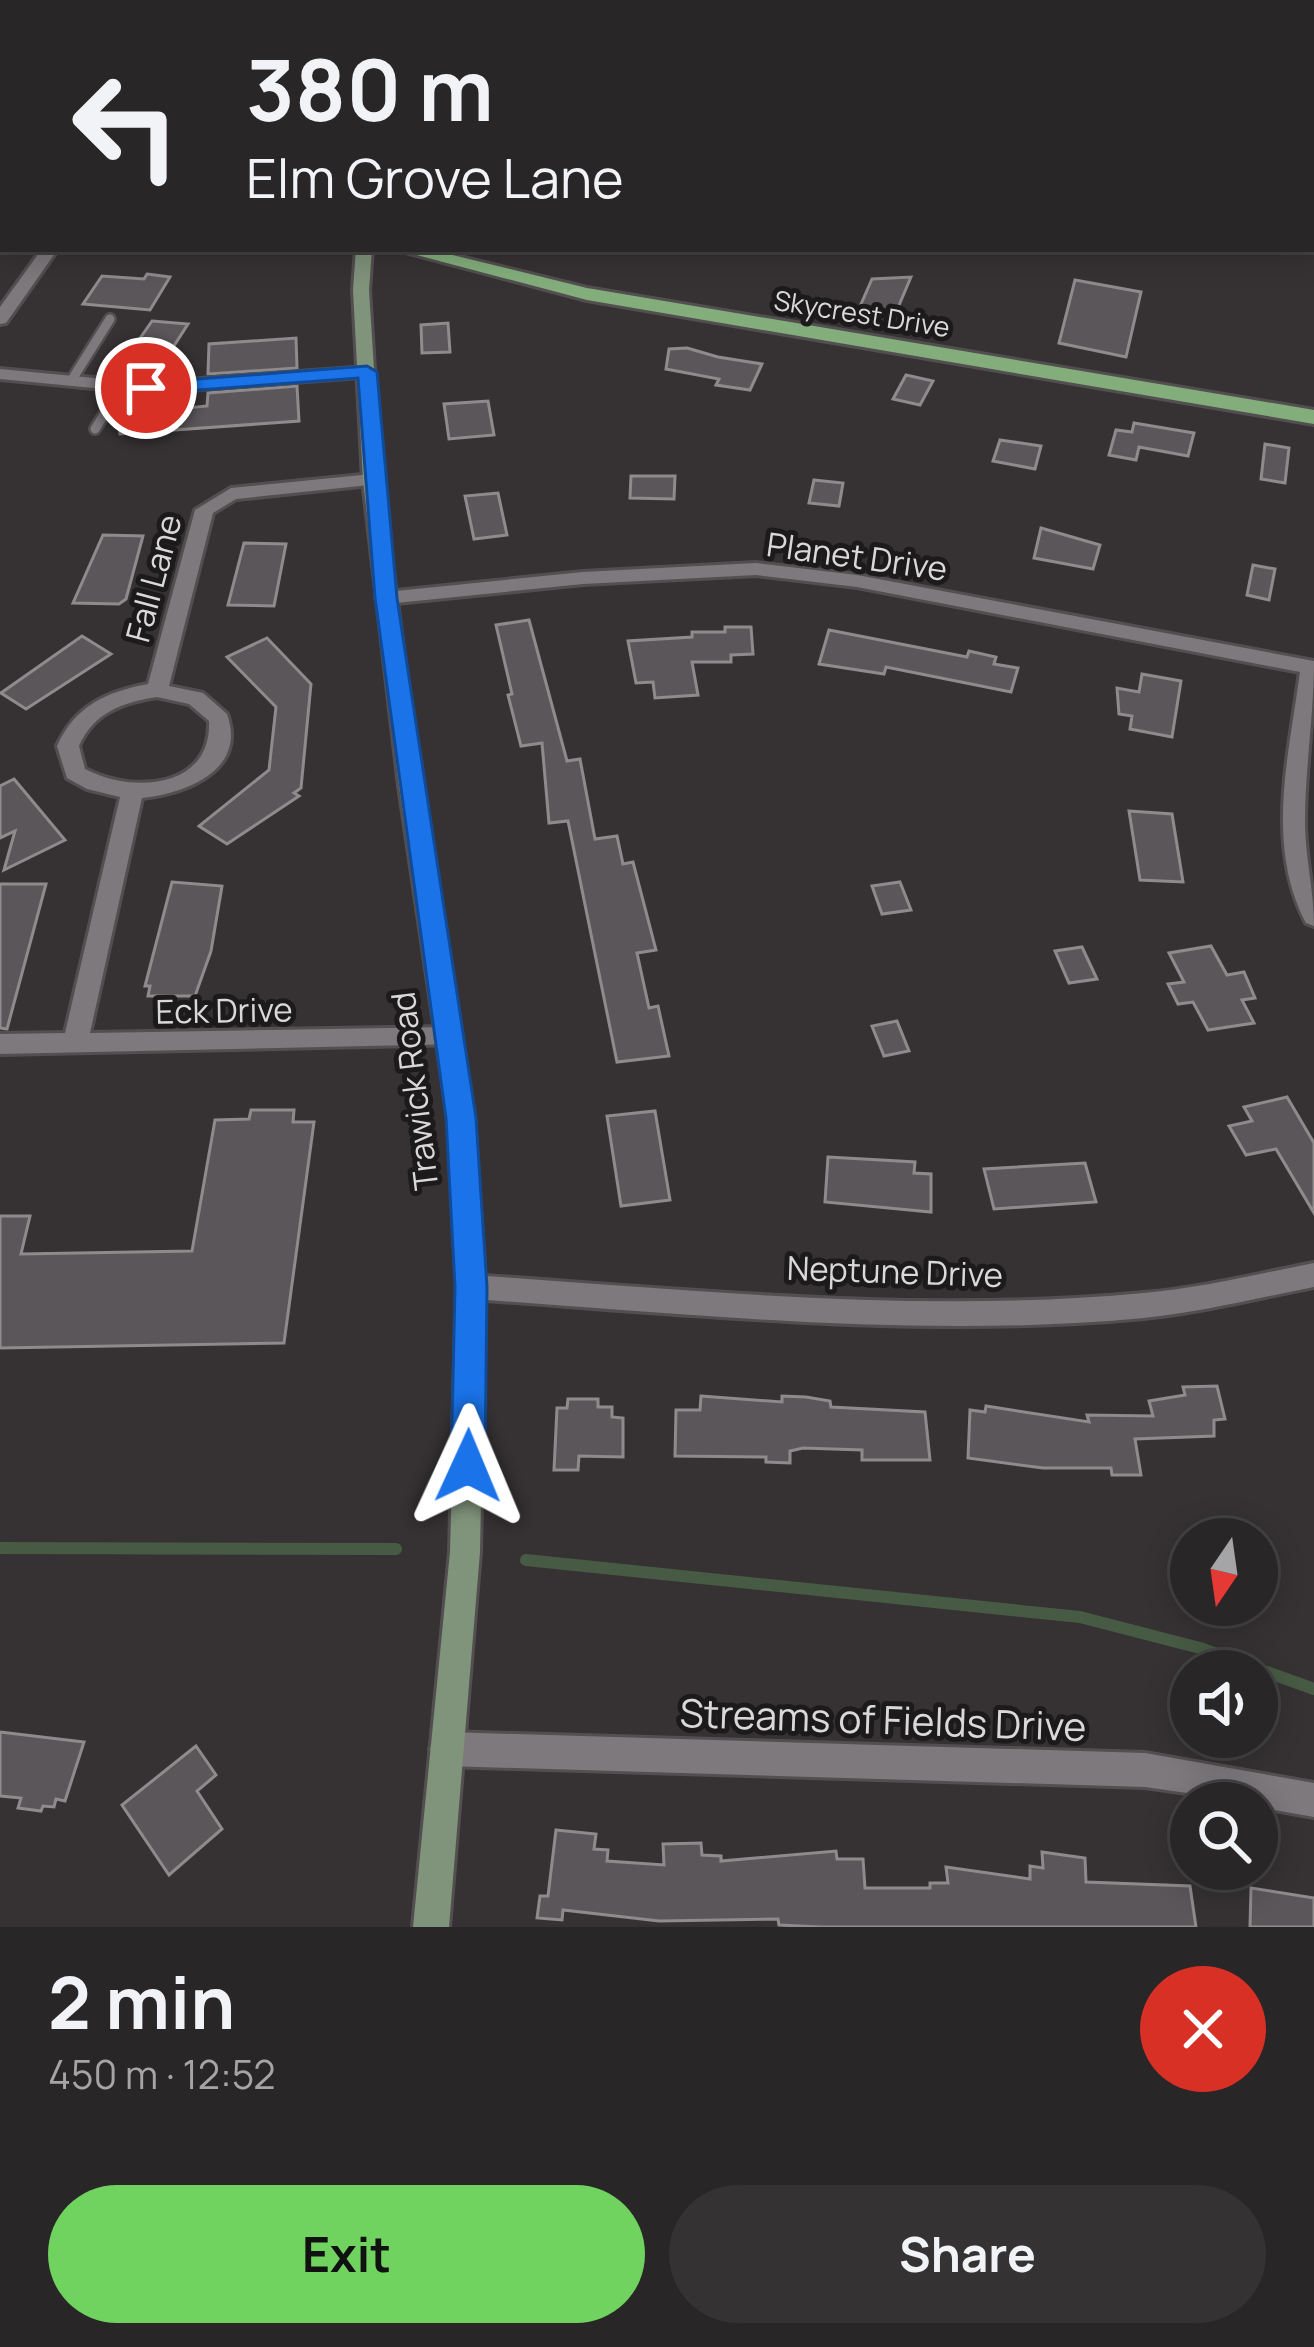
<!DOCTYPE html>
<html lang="en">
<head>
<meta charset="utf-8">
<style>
	:root { --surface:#282627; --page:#343233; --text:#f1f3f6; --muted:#a5a5a7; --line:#444344; --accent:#70d35f }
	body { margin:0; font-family:Manrope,sans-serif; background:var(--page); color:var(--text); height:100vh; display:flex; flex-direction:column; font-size:45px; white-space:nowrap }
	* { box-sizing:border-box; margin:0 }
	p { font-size:39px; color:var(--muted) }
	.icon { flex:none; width:66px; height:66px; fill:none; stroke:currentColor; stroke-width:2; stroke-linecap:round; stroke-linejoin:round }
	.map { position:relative; height:1927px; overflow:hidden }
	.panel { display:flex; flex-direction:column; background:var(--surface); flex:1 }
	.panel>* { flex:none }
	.guide { position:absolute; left:0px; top:0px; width:1314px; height:252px; box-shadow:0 6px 30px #0003,0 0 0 3px var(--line); background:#282627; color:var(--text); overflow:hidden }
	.needle { width:78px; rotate:193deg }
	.fabs { position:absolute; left:1170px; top:1518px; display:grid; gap:24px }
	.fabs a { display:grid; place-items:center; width:108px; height:108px; border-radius:50%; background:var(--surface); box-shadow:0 6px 30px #0003,0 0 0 3px var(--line); font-size:60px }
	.pin { position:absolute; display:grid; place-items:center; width:102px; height:102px; color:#fff; margin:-51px; border:6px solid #fff; border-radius:50%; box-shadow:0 3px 12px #0007 }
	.me { position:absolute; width:132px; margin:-66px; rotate:1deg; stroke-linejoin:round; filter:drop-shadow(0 0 9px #0008) }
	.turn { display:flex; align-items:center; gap:42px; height:252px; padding:0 48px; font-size:54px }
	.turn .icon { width:156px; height:156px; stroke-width:2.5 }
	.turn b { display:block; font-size:84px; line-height:102px }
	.round { display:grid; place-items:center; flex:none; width:126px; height:126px; border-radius:63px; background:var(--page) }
	.headline { display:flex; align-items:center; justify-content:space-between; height:204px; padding:0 48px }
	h1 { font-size:72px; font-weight:700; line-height:90px }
	.primary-button { display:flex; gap:24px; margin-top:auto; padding:24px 48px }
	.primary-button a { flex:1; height:138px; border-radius:72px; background:var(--accent); color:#111; font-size:48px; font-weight:700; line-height:138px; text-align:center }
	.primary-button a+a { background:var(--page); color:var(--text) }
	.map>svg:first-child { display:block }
</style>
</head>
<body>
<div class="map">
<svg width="1314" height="1927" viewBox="0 0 1314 1927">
	<rect width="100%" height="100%" fill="#363234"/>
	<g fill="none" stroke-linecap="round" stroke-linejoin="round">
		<g stroke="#475a43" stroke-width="12">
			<polyline points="0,1548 396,1549"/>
			<polyline points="526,1560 1080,1617 1200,1648 1314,1689"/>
		</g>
	</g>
	<g fill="#5b5659" stroke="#8f8a8c" stroke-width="3">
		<polygon points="147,274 170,277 150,310 83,304 102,276 144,279"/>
		<polygon points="911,277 894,317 858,311 872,279"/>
		<polygon points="1075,280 1141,292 1126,357 1059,343"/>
		<polygon points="152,321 188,324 154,377 116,373"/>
		<polygon points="448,323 450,352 422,353 421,325"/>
		<polygon points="296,338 297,368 208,374 209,344"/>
		<polygon points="687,348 718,357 762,364 750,390 716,385 719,379 666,369 669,349"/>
		<polygon points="906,375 933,381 920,405 893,399"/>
		<polygon points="297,386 299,421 120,434 118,415 207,406 208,393"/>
		<polygon points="488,401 494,435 449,439 444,404"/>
		<polygon points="1134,423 1194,433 1188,456 1139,447 1136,460 1109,455 1116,430 1132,432"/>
		<polygon points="1000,440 1041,446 1035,469 993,461"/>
		<polygon points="1265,444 1289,448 1285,483 1261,479"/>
		<polygon points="631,476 675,476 674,499 630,498"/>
		<polygon points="814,480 843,483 839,506 809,503"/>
		<polygon points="498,493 507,535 474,539 465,496"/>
		<polygon points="1041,528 1100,545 1093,569 1034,558"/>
		<polygon points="103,535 143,536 126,599 119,604 73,603"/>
		<polygon points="244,543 286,544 274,606 228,605"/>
		<polygon points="1253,565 1275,569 1269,600 1247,595"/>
		<polygon points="529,620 567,761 580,759 595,839 617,836 623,864 633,862 656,950 637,953 649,1008 658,1006 669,1056 617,1062 568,821 549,823 542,743 521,746 508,695 512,694 496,625"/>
		<polygon points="725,627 751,627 753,654 731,655 731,662 692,662 698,695 655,698 653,682 636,683 628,641 692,637 692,632 725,632"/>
		<polygon points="829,630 967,657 969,651 996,657 994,664 1018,668 1011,692 886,667 884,674 819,664"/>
		<polygon points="82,636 111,654 26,709 1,693"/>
		<polygon points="267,638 311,684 301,788 294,793 299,796 227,844 199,826 269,770 276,707 227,657"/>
		<polygon points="1142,674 1181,681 1172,737 1130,729 1132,716 1119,714 1117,688 1139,692"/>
		<polygon points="14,779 65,840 4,870 15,831 0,838 0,786"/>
		<polygon points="1129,811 1172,814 1183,882 1140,880"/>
		<polygon points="172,882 222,886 211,951 195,996 148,996 150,986 145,986"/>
		<polygon points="900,882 911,910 882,914 872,886"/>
		<polygon points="0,884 46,884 7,1029 0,1028"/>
		<polygon points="1211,946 1227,975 1244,972 1255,998 1242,1000 1254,1023 1208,1030 1193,1002 1178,1004 1168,984 1184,982 1169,953"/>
		<polygon points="1082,947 1097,979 1069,983 1055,951"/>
		<polygon points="897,1021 909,1051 884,1056 872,1026"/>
		<polygon points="1287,1097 1314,1143 1314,1213 1276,1149 1246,1155 1229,1126 1252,1121 1244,1107"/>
		<polygon points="251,1110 294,1110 293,1122 314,1122 284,1343 0,1348 0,1216 30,1216 21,1254 192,1251 215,1120 249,1119"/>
		<polygon points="655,1111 670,1200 621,1206 607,1116"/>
		<polygon points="828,1157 915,1162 914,1173 931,1174 931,1212 825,1202"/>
		<polygon points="1085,1163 1096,1202 994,1209 984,1169"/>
		<polygon points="1217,1386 1225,1419 1214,1420 1214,1436 1135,1439 1141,1475 1112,1475 1111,1468 1043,1468 968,1458 970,1410 985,1412 986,1406 1089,1422 1087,1415 1153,1416 1149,1401 1185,1395 1183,1387"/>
		<polygon points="701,1396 782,1402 782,1396 806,1397 830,1401 831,1407 925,1412 930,1460 862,1460 862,1450 803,1448 790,1451 790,1463 766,1462 766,1457 675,1456 676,1410 700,1410"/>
		<polygon points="568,1399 598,1399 598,1407 612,1407 612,1417 623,1418 623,1457 579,1456 578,1470 554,1470 557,1408 567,1408"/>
		<polygon points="0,1732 84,1742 65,1801 56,1799 54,1807 43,1806 41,1811 18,1808 21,1798 0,1796"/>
		<polygon points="196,1746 216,1775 197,1791 222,1829 169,1875 122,1805"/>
		<polygon points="556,1830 596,1834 594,1849 608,1850 607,1861 664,1865 663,1844 701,1843 702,1855 721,1856 721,1861 836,1851 837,1859 863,1859 865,1888 930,1888 930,1883 948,1883 946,1867 1030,1879 1030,1866 1043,1868 1042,1852 1085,1858 1086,1882 1190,1886 1196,1927 821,1927 779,1925 778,1919 659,1921 563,1910 562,1920 537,1918 540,1896 548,1896"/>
		<polygon points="1251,1888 1314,1898 1314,1927 1250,1927"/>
	</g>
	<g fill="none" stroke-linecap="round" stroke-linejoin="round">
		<defs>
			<g id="lane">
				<polyline points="71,381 110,319"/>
				<polyline points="95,429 122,386"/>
			</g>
			<g id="street">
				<polygon points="849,0 861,0 863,3 851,3"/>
				<polygon points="1082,0 1097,0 1099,3 1084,3"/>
				<polygon points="1311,88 1314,89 1314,97 1311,96"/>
				<polygon points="1311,240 1314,241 1314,251 1307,249 1311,249"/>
				<polygon points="42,249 58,249 6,323 0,324 0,307"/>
				<polygon points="367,367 373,368 373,376 146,393 0,379 0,369 146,383"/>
				<path d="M 372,474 L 381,480 L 379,484 L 236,499 L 213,513 L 169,686 L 203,693 L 227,714 C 247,770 187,793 142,798 L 90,1033 L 449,1027 L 458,1030 L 461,1037 L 458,1044 L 0,1054 L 0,1034 L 65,1033 L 120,797 L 87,789 L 67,778 L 57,746 C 75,706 106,692 148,684 L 195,510 L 231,488 ZM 157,697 L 189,704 L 209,721 C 212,789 132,794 85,769 L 79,746 C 93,713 123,702 157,697 Z"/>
				<path d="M 756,563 L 857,575 L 1314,661 C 1314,715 1305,768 1305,822 C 1305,857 1314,890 1314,926 L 1306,923 C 1265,845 1289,755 1300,672 L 857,587 L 756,575 L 583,584 L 386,604 L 376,598 L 386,592 L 583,572 Z"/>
				<path d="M 1314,1263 L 1314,1287 C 1257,1298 1201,1312 1144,1318 C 921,1339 693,1314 471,1299 L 461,1296 L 457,1287 L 461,1278 L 471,1275 C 693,1290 921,1314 1144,1293 C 1201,1288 1257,1274 1314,1263 Z"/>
				<polygon points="447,1732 1145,1753 1314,1783 1314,1817 1257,1807 1257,1803 1145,1787 447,1766 435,1761 430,1749 435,1737"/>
			</g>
			<polygon id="secondary" points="356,249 372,249 369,290 381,480 421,786 474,1117 485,1287 480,1552 449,1927 413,1927 450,1552 457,1287 448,1117 399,786 363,480 353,290"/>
			<g id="primary">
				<polygon points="0,150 3,151 3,163 0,162"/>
				<polygon points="394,249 428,249 587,288 1314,410 1314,424 587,300"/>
			</g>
		</defs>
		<use href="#lane" stroke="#534f51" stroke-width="14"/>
		<use href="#street" stroke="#534f51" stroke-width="6"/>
		<use href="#secondary" stroke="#534f51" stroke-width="6"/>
		<use href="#primary" stroke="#534f51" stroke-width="6"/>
		<use href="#lane" stroke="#7e797c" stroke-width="9"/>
		<use href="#street" fill="#7e797c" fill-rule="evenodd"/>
		<use href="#secondary" fill="#80937b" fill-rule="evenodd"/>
		<use href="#primary" fill="#83ae7b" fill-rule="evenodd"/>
	</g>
	<polygon fill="#1a73e8" stroke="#114b97" stroke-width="3" points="367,366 377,372 397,598 476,1118 487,1287 485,1466 480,1477 468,1482 456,1477 451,1466 455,1287 446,1118 375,598 358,378 146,394 136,388 146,383"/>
	<g text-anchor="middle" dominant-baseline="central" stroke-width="10" stroke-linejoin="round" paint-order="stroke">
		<g font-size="27" fill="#dbd8d9" stroke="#1c1a1b">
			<text transform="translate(862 313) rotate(9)">Skycrest Drive</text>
		</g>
		<g font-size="33" fill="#dbd8d9" stroke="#1c1a1b">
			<text transform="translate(857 556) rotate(8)">Planet Drive</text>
			<text transform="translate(153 578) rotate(-75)">Fall Lane</text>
			<text transform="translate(224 1010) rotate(-1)">Eck Drive</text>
			<text transform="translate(414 1091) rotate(-97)">Trawick Road</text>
			<text transform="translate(895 1271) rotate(2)">Neptune Drive</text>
		</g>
		<g font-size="39" fill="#dbd8d9" stroke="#1c1a1b">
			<text transform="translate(883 1719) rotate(2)">Streams of Fields Drive</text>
		</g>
	</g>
</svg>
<div class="fabs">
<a><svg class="needle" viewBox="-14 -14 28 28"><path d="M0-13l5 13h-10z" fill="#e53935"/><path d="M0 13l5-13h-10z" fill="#a5a5a7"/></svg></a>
<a><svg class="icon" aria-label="sound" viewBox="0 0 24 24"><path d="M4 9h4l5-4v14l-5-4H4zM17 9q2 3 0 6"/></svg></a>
<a><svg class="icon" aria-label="search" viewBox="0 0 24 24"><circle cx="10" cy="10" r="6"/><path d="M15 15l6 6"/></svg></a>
</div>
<div class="pin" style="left:146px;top:388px;background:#d93025"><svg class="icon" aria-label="arrive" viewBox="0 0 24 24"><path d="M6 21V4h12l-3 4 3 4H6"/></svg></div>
<svg class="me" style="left:468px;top:1466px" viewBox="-20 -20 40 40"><path d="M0-17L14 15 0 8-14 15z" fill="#1a73e8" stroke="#fff" stroke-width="4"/></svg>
<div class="guide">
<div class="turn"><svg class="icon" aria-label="left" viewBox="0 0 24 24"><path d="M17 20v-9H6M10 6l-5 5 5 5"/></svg><div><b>380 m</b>Elm Grove Lane</div></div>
</div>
</div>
<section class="panel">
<div class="headline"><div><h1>2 min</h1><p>450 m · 12:52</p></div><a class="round" style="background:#d93025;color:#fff"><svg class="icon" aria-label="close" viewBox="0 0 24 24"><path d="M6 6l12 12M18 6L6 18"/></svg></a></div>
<div class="primary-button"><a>Exit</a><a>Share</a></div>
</section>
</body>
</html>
